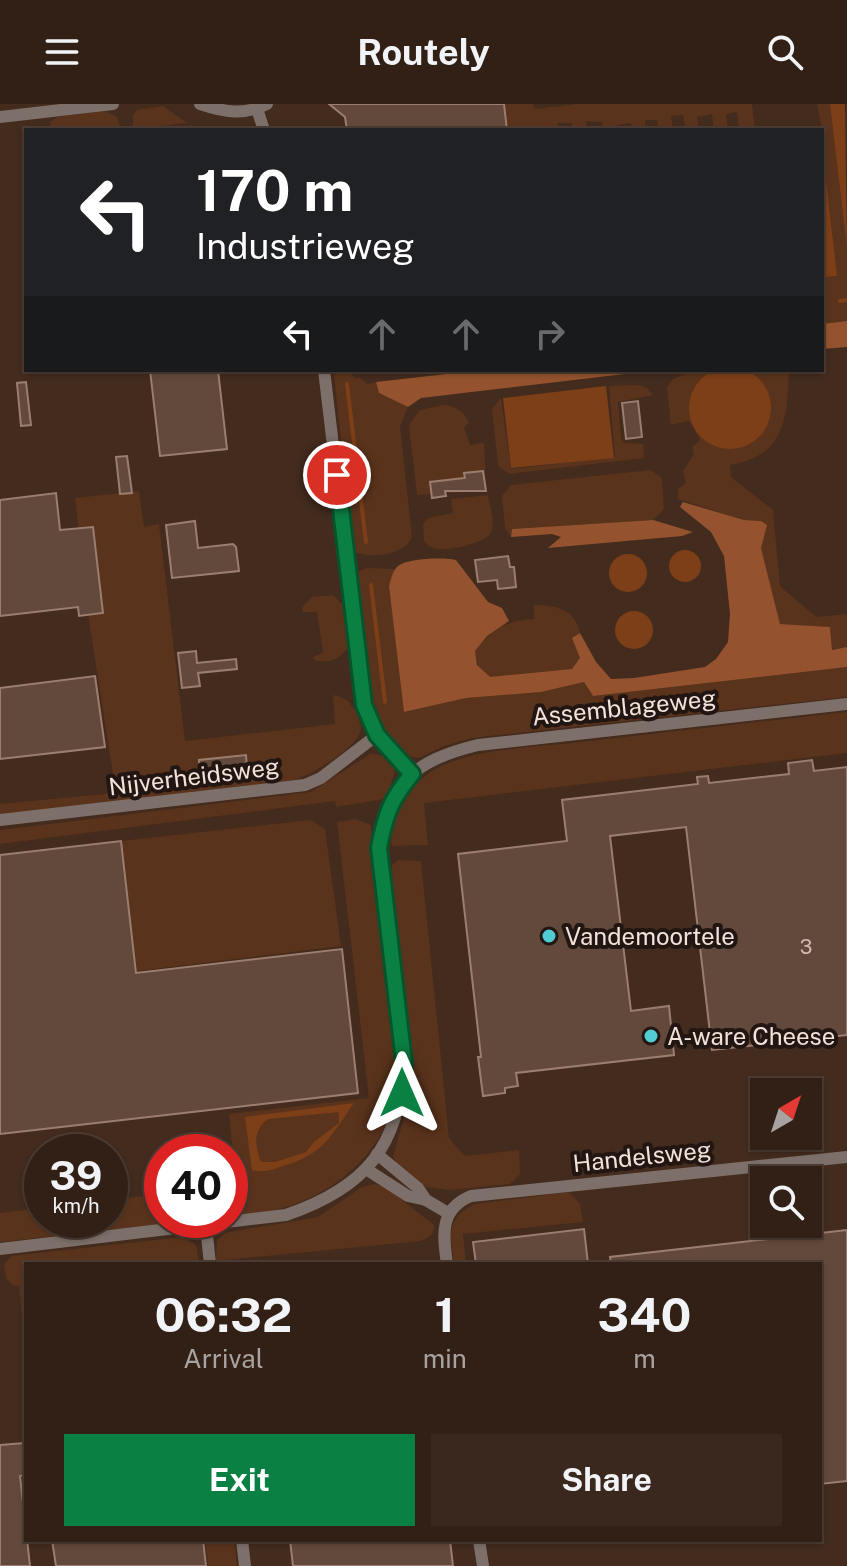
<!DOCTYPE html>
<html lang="en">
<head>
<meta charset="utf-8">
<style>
	:root { --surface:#322016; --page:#3a281f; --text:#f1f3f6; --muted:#a8a3a1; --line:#4d3e35; --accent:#0b8043 }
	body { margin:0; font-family:"Public Sans",sans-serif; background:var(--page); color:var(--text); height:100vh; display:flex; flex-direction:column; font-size:30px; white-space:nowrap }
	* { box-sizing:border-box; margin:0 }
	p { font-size:26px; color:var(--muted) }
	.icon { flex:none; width:44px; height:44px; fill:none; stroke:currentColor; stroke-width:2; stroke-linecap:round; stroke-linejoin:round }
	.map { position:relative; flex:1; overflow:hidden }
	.drawer { position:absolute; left:24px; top:1158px; width:798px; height:280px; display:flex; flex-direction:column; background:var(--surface); border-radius:0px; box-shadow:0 2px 6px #0004,0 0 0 2px var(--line) }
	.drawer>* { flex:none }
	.hud { position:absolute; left:24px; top:24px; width:800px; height:244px; border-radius:0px; box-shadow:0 2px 6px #0004,0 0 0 2px var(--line); background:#202124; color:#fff; overflow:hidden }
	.needle { width:52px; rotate:39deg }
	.controls { position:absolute; left:750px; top:974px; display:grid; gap:16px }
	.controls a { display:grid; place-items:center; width:72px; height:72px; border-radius:0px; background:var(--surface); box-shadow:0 2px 6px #0004,0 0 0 2px var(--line); font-size:40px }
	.speed { position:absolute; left:24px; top:1030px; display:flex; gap:16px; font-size:40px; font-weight:700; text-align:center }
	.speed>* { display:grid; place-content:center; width:104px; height:104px; border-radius:50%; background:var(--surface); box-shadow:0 2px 6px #0004,0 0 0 2px var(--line); line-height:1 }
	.speed small { font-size:20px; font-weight:400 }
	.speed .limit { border:12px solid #d22; background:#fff; color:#111 }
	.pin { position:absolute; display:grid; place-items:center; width:68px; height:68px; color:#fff; margin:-34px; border:4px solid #fff; border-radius:50%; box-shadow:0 2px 8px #0007 }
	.me { position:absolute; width:88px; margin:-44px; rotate:0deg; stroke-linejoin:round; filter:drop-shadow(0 0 6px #0008) }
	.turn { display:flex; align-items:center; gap:28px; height:168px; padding:0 40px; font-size:36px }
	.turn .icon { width:104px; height:104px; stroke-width:2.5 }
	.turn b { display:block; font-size:56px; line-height:68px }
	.lanes { display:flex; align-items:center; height:76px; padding:0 40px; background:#0003; justify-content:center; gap:40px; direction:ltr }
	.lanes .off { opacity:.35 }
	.eta { display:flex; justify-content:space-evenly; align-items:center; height:136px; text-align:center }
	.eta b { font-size:48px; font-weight:700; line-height:56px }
	.cta { display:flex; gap:16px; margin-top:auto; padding:16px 40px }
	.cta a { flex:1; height:92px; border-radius:0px; background:var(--accent); color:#fff; font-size:32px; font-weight:700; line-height:92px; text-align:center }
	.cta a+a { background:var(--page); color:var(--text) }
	header { display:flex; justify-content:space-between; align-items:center; height:104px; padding:0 40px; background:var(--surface); font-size:36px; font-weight:700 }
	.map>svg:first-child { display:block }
</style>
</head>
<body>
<header><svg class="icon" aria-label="menu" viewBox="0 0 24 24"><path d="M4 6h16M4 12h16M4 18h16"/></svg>Routely<svg class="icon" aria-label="search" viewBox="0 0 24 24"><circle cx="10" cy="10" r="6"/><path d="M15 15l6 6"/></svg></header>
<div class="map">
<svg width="847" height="1462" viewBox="0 0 847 1462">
	<rect width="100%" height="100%" fill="#432b1e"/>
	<g fill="#5a331c">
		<polygon points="505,0 533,0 535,5 577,0 752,0 755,26 739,26 737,8 726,10 728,26 714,26 712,10 697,13 699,26 686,26 683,11 671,12 673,26 658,26 657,16 645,16 646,26 632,26 631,19 617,21 618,26 603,26 602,18 586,17 587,26 573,26 572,19 558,19 559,26 508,26"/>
		<polygon points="817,0 830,0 847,145 847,217 822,220 822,157 825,173 822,26"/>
		<polygon points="163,2 187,19 133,25 133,11 137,6"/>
		<polygon points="105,7 117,13 121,26 50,26 50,18 58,13"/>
		<path d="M 337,266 L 350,266 L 354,274 L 360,274 L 367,280 L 376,278 L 379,289 L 408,303 L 400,322 L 412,433 C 405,451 370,456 353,447 L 334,271 Z"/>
		<path d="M 694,266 L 789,266 C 787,315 786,351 730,361 L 731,373 L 773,406 L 780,482 L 816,513 L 847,510 L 847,543 L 832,546 L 830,523 L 780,520 L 761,444 L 761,417 L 744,416 L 678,395 L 678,385 L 686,379 L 683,367 L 694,350 L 692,343 L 700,336 L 689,317 L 671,321 L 667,283 L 673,275 Z"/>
		<polygon points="638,281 647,284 653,291 618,298 621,335 625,339 643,340 644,354 517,369 510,370 498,362 492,305 501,294 511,365 615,353 609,282"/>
		<path d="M 443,301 C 457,302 463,307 469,319 L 464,323 L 470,341 L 484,339 L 486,387 L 417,391 L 409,321 L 420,306 Z"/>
		<polygon points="651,366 662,374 664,405 653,416 512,425 511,433 505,424 502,392 511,381"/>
		<path d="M 139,387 L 144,423 L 159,420 L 185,637 L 335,620 L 333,591 C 346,593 351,599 357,610 C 357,611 361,621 361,622 C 362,643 312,670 294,676 L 0,711 L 0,700 L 105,690 L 115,683 L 90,523 L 75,394 Z"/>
		<path d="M 488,391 C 490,402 496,420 490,430 C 483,440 446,448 434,444 C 429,443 428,441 424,437 L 423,420 L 428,414 L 453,409 L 451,395 Z"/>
		<polygon points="367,464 395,465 389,482 405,608 466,594 541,588 584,578 593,592 847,563 847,593 472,634 444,642 419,654 407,652 389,634 372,602 356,472 359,467"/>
		<path d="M 333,491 L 343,501 L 349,543 C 338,555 333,559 316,557 L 313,553 L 323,549 L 317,508 L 302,508 L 303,502 L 312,493 Z"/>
		<path d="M 534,501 C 556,501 575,505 580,529 L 573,534 L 581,554 L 572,565 L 490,574 L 478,562 L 475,547 C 493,524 505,517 534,515 Z"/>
		<path d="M 847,608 L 847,649 L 424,699 L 428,741 L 392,742 C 386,713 413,676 439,663 C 477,644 538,643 581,638 C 670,628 758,618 847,608 Z"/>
		<path d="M 370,650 C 405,651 395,674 384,695 L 336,703 L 335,697 L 0,740 L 0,726 L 311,688 Z"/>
		<path d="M 356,715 L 371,721 L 372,745 L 396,948 C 397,967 397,986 392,1004 C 372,1071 297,1114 230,1110 L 230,1081 L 236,1079 L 229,1010 L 369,994 L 337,718 Z"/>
		<polygon points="311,716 325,725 341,842 137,867 121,737"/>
		<polygon points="398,756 421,757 449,1034 465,1052 519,1046 520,1070 510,1080 449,1086 426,1083 400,1064 393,1053 411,988 412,969 392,791 392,761"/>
		<path d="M 375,1080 L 387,1084 L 434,1121 C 435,1131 428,1134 420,1137 L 216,1157 L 217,1136 L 224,1129 L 318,1113 L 362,1083 Z"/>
		<path d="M 569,1088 L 580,1100 L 583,1118 L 463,1130 L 466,1160 L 454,1160 C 450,1132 445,1114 475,1100 Z"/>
		<polygon points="162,1090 162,1116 175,1116 163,1120 0,1138 0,1109 42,1104 42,1116 110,1116 110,1096"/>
		<polygon points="183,1133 196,1141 199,1160 26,1160 26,1261 19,1181 14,1182 6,1174 4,1161 11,1152"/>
		<polygon points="205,1436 234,1436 237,1462 208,1462"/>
	</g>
	<g fill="#94532e">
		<polygon points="847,217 847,243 822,245 822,220"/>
		<polygon points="482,266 659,266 421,294 408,303 379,289 376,278"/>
		<path d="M 683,398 L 744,416 L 761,417 L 767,421 L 761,444 L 780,520 L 830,523 L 832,546 L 847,543 L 847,563 L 593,592 L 584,578 L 541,588 L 466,594 L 404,608 L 389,482 C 391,476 392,468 397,463 C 405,454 445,453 456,456 L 488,498 L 502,504 L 509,517 L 487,532 L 475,547 L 477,561 L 490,573 L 572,565 L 580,554 L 572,534 L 580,529 L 596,558 L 611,575 L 634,574 L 705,563 L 716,555 L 728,538 L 730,510 L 724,452 L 711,428 L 680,403 Z"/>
		<polygon points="653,416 693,428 682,432 548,444 561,433 552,430 511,433 512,425"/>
	</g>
	<g fill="#7d3f17" fill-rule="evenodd">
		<polygon points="830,0 845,0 845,2 847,145"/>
		<polygon points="822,41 837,172 825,173 822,157"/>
		<circle cx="730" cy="304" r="41"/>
		<polygon points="606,282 614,354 511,364 503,294"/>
		<circle cx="685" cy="462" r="16"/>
		<circle cx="628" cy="469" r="19"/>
		<circle cx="634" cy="526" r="19"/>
		<path d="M 354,999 C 331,1031 325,1050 283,1062 C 272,1066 263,1069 252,1066 L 245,1013 ZM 339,1008 L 339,1019 L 314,1038 L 306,1048 L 275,1058 L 261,1058 C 255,1041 252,1027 268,1015 Z"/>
	</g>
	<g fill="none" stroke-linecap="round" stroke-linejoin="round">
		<g stroke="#7d3f17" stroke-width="4">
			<polyline points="840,197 847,196"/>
			<polyline points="347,280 366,438"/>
			<polyline points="371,481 385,598"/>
		</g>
	</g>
	<g fill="#63493b" stroke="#9b7e6f" stroke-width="2">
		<polygon points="329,0 504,0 507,26 347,26 345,13"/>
		<polygon points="150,266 218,266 227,345 160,352"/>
		<polygon points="26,278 31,321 21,322 17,279"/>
		<polygon points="638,297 642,333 626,335 622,299"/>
		<polygon points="127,352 132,389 120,390 116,353"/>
		<polygon points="483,367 486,387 445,387 446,392 432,394 430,378 465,374 464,369"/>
		<polygon points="56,389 60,426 93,423 103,509 79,512 78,503 0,512 0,396"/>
		<polygon points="195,417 198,444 233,440 236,443 239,467 172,474 166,421"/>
		<polygon points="508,452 510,463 514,463 516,483 498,485 497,476 478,478 475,456"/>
		<polygon points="196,547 197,559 236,555 237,565 198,569 200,582 182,584 178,549"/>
		<polygon points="95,572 105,643 0,655 0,584"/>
		<polygon points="246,651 247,665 200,671 199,656"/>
		<polygon points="812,656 814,667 847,663 847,931 712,946 686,723 610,732 631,907 669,902 674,951 516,969 518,982 505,984 505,989 483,992 478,953 481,953 458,750 567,737 562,696 698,680 697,673 708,672 709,679 789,670 788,659"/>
		<polygon points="121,737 136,869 342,845 358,989 0,1030 0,751"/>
		<polygon points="584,1125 588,1160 476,1160 473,1138"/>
		<polygon points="847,1126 847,1377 820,1380 820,1160 611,1160 610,1153"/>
		<polygon points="24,1339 26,1371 20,1372 30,1462 0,1462 0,1341"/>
		<polygon points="52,1436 203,1436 206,1462 56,1462"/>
		<polygon points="290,1436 450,1436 453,1462 293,1462"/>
	</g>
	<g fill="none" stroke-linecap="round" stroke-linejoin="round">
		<g stroke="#7d706a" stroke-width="12">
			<path d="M 200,0 C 224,8 244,12 267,0"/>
			<polyline points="257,5 264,26"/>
			<polyline points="0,13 113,0"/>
			<polyline points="324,266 364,601 377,631 412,670"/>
			<polyline points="0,716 305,681 321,674 377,631"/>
			<polyline points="377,1050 418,1084 426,1096"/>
			<polyline points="366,1065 408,1092 426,1096 448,1109"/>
			<polyline points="206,1122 210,1160"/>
			<path d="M 0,1145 L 286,1111 C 365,1084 400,1043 404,958 L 379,744 C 391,677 413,657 478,641 L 847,600"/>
			<path d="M 447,1160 C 443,1132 439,1105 471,1092 L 847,1053"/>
			<polyline points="242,1436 245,1462"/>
			<polyline points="479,1436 483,1462"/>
		</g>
	</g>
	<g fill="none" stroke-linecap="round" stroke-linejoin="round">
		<defs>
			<path id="route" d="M 337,371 L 364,601 L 377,631 L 412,670 C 391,695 385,711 379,744 L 404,958 L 402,989"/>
		</defs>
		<use href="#route" stroke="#07532c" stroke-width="20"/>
		<use href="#route" stroke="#0b8043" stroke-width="14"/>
	</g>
	<g fill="#51ccd2" stroke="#211611" stroke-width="3">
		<circle cx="549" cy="832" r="8"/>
		<circle cx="651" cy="932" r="8"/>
	</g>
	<g text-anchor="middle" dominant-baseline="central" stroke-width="8" stroke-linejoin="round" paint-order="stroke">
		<g font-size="20" fill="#cebcb2">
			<text x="806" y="843">3</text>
		</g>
		<g font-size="24" fill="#f2e2da" stroke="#211611">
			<text transform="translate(624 603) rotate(-6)">Assemblageweg</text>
			<text transform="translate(194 672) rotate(-7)">Nijverheidsweg</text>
			<text transform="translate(642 1052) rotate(-6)">Handelsweg</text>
		</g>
		<g font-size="24" fill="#f2e2da" stroke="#211611" text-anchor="start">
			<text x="565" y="832">Vandemoortele</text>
			<text x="667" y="932">A-ware Cheese</text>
		</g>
	</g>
</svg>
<div class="controls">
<a><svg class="needle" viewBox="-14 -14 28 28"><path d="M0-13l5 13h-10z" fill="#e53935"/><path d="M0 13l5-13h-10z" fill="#a8a3a1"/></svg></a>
<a><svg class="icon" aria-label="search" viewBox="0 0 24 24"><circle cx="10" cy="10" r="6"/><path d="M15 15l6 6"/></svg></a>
</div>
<div class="speed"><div>39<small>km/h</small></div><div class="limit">40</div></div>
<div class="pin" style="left:337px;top:371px;background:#d93025"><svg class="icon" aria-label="arrive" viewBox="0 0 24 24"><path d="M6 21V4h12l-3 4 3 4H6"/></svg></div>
<svg class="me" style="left:402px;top:989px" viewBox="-20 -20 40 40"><path d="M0-17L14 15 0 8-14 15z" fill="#0b8043" stroke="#fff" stroke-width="4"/></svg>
<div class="hud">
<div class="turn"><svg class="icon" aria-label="left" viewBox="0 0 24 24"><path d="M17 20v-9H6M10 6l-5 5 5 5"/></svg><div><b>170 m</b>Industrieweg</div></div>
<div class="lanes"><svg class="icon" aria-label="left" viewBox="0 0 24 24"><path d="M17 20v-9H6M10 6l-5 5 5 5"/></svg><svg class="icon off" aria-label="ahead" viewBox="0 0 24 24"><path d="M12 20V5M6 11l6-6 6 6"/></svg><svg class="icon off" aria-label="ahead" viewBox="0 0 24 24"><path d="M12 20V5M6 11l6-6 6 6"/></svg><svg class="icon off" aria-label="right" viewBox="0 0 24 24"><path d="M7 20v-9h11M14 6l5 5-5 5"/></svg></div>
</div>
<section class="drawer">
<div class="eta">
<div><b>06:32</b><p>Arrival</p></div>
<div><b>1</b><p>min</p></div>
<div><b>340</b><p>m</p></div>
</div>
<div class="cta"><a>Exit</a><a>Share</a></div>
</section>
</div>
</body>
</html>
